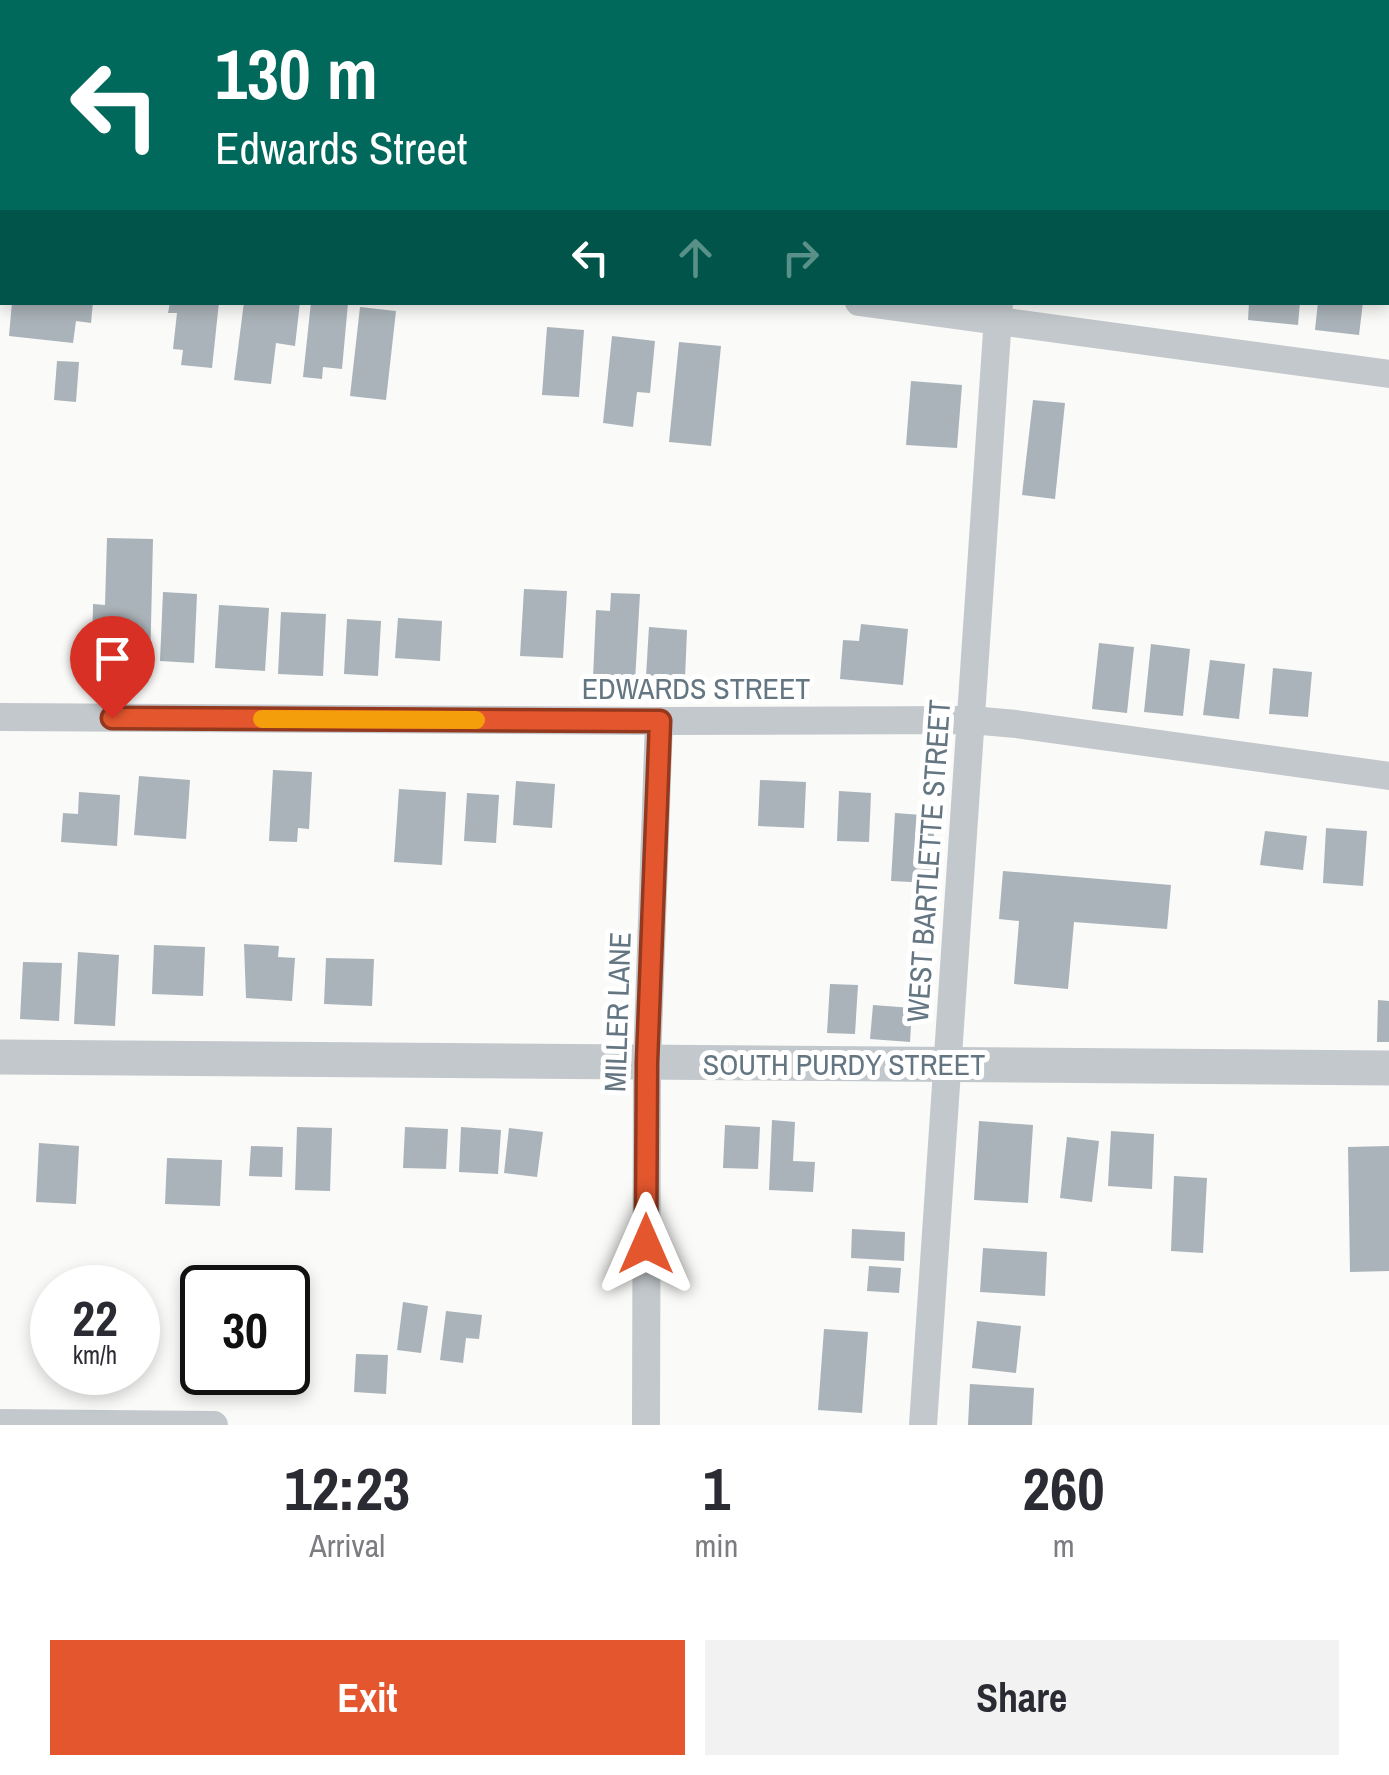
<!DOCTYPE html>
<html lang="en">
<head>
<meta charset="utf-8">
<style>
	:root { --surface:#fff; --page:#f2f2f3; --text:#2b2b33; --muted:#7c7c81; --accent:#e4572e }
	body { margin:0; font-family:"Archivo Narrow",sans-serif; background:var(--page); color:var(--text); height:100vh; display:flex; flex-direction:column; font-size:38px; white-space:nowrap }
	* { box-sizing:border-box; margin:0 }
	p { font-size:32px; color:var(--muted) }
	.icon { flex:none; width:55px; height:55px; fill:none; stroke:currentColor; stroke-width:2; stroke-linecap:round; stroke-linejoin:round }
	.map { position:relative; height:1425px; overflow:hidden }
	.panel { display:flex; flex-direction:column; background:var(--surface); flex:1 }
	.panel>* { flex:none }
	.hud { position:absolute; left:0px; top:0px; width:1390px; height:305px; box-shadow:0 5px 15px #0003; background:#00695c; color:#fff; overflow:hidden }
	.speed { position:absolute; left:30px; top:1265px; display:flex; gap:20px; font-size:50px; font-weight:700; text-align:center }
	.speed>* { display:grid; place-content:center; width:130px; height:130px; border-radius:50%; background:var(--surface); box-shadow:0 5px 15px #0003; line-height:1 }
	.speed small { font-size:25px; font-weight:400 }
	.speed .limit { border:5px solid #111; border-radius:15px; background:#fff; color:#111 }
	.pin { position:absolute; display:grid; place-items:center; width:85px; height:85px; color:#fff; margin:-102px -42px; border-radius:50% 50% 50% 0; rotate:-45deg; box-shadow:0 0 10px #0007 }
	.pin .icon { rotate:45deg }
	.me { position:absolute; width:110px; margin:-55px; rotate:0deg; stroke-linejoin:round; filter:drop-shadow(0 0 8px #0008) }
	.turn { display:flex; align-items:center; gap:35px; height:210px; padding:0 50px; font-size:45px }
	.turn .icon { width:130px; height:130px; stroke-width:2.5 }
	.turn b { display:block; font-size:70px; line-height:85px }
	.lanes { display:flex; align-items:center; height:95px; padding:0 50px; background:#0003; justify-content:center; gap:50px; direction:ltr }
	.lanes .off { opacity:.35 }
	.eta { display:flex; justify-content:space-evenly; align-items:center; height:170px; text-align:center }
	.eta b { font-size:60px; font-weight:700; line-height:70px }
	.primary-button { display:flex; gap:20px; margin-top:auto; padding:20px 50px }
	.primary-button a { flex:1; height:115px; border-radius:0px; background:var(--accent); color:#fff; font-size:40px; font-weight:700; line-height:115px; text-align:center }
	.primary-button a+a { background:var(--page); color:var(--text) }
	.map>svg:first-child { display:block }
</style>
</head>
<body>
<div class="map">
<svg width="1389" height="1425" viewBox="0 0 1389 1425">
	<rect width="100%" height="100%" fill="#fafaf8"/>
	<g fill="#aab3b9">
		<polygon points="12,302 93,302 91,323 76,321 73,343 9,336"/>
		<polygon points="170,302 219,302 212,368 181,365 183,350 173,349 177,313 168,313"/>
		<polygon points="244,302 300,302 295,346 276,343 271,384 234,380"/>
		<polygon points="311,302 348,303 342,369 323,367 322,379 303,377"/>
		<polygon points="1249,302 1300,302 1298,325 1248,320"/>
		<polygon points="1318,302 1363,302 1359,335 1315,330"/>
		<polygon points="360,307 396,311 386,400 350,396"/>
		<polygon points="547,327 584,330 579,397 542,395"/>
		<polygon points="612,336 655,341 650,393 637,392 633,427 603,423"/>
		<polygon points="679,342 721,346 711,446 669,442"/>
		<polygon points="57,361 79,362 76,402 54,400"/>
		<polygon points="911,381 962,385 957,448 906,445"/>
		<polygon points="1033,400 1065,403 1055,499 1022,495"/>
		<polygon points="107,538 153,539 150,669 118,668 118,656 92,655 93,604 105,605"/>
		<polygon points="524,589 567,591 563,658 520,656"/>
		<polygon points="163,592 197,594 194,663 160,661"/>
		<polygon points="611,593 640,594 635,681 593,678 596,610 610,611"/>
		<polygon points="219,605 269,608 265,671 215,668"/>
		<polygon points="281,612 326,614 323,676 278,674"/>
		<polygon points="398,618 442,621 440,661 395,658"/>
		<polygon points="347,619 381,621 378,676 344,674"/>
		<polygon points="861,624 908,629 903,685 840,679 843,640 859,641"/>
		<polygon points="649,627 687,630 685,679 646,676"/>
		<polygon points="1099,643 1134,647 1127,713 1092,709"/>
		<polygon points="1151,644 1190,649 1183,716 1144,712"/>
		<polygon points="1210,660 1245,664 1239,719 1203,715"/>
		<polygon points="1273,668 1312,672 1308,717 1269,714"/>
		<polygon points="273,770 312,772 309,829 298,828 297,842 269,841"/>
		<polygon points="139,776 190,780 186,839 134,835"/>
		<polygon points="760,780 806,782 804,828 758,826"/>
		<polygon points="516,781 555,784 552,828 513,825"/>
		<polygon points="399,789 446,792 442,865 394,862"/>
		<polygon points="839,791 871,793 869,842 837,841"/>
		<polygon points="79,792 120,795 117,846 61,842 63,813 78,814"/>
		<polygon points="467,793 499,795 496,843 464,841"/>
		<polygon points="895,813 935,816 931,883 891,881"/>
		<polygon points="1326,828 1367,831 1363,886 1323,883"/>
		<polygon points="1265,831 1307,836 1303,870 1260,865"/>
		<polygon points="1003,871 1171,885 1167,929 1074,922 1068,989 1014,984 1019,921 999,919"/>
		<polygon points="244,944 279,946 278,957 295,958 292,1001 246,998"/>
		<polygon points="154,945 205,947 203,996 152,994"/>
		<polygon points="78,952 119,955 115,1026 74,1024"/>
		<polygon points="326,958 374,959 372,1006 324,1004"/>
		<polygon points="23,962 62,963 59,1021 20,1019"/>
		<polygon points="830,984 858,985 855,1034 827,1033"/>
		<polygon points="1378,1000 1389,1001 1389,1042 1377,1042"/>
		<polygon points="873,1005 912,1008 910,1042 870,1039"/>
		<polygon points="772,1120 795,1122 793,1161 815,1162 813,1192 769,1190"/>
		<polygon points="979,1121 1033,1125 1028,1203 974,1200"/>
		<polygon points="725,1125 760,1127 758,1169 723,1168"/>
		<polygon points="297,1127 332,1128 330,1191 295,1190"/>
		<polygon points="405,1127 448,1129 446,1169 403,1168"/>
		<polygon points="461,1127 501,1130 498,1174 459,1172"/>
		<polygon points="509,1128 543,1132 537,1177 504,1173"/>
		<polygon points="1111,1131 1154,1134 1152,1189 1108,1186"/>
		<polygon points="1067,1137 1099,1141 1092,1202 1060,1198"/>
		<polygon points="39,1143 79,1146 76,1204 36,1202"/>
		<polygon points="251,1146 283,1147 282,1177 249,1176"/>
		<polygon points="1389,1146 1389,1271 1350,1272 1348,1147"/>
		<polygon points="167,1158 222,1160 220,1206 165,1204"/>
		<polygon points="1174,1176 1207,1178 1203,1253 1171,1251"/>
		<polygon points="852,1229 905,1232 904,1261 851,1258"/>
		<polygon points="983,1248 1047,1252 1045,1296 980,1292"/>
		<polygon points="869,1266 901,1268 899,1293 867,1291"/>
		<polygon points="403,1302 428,1306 421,1353 397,1350"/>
		<polygon points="446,1311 482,1315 479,1339 466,1338 463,1363 440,1360"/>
		<polygon points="187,1316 202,1316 202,1372 212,1372 211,1384 184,1383"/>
		<polygon points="977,1321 1021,1326 1016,1373 972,1368"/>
		<polygon points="824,1329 868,1332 862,1413 818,1410"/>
		<polygon points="356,1354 388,1355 386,1394 354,1392"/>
		<polygon points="237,1372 284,1372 282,1390 236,1385"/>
		<polygon points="970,1384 1034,1388 1032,1425 968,1425"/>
	</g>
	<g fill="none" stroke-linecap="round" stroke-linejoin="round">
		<g stroke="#c3c8cc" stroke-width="28">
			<polyline points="1018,2 1018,0"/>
			<polyline points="0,186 2,186"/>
			<polyline points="859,302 1389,374"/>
			<polyline points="0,717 659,721 971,720 1016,724 1389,776"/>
			<polyline points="0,1423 214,1425"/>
			<polyline points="646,1425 647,1063 659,721"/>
			<polyline points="923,1425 999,302"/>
		</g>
		<polyline stroke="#c3c8cc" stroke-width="35" points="0,1057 1389,1068"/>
	</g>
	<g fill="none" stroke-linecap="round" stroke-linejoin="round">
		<defs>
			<polyline id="route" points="112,718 660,721 647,1062 646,1244"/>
		</defs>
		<use href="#route" stroke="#94391e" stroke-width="25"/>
		<use href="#route" stroke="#e4572e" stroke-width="18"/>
		<polyline stroke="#f59e0b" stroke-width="18" points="262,719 476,720"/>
	</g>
	<g text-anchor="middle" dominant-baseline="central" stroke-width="10" stroke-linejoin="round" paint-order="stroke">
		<g font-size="30" fill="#657683" stroke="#fff">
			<text x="696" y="688">EDWARDS STREET</text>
			<text transform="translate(928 861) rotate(-86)">WEST BARTLETTE STREET</text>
			<text transform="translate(617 1012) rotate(-88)">MILLER LANE</text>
			<text x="844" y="1064">SOUTH PURDY STREET</text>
		</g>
	</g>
</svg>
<div class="speed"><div>22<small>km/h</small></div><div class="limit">30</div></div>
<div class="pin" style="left:112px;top:718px;background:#d93025"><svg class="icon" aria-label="arrive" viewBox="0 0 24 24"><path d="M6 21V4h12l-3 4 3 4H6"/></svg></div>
<svg class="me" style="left:646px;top:1244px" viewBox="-20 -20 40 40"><path d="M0-17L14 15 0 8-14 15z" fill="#e4572e" stroke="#fff" stroke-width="4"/></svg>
<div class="hud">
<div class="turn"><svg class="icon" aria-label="left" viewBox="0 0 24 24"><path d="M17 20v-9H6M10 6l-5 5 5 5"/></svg><div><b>130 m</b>Edwards Street</div></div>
<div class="lanes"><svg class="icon" aria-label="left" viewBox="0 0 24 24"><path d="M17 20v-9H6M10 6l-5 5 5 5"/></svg><svg class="icon off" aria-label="ahead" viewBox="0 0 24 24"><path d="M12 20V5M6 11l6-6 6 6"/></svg><svg class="icon off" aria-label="right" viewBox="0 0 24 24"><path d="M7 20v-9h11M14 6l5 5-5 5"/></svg></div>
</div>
</div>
<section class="panel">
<div class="eta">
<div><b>12:23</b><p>Arrival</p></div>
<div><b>1</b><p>min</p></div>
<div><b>260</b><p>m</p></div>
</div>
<div class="primary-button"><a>Exit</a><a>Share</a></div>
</section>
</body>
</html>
